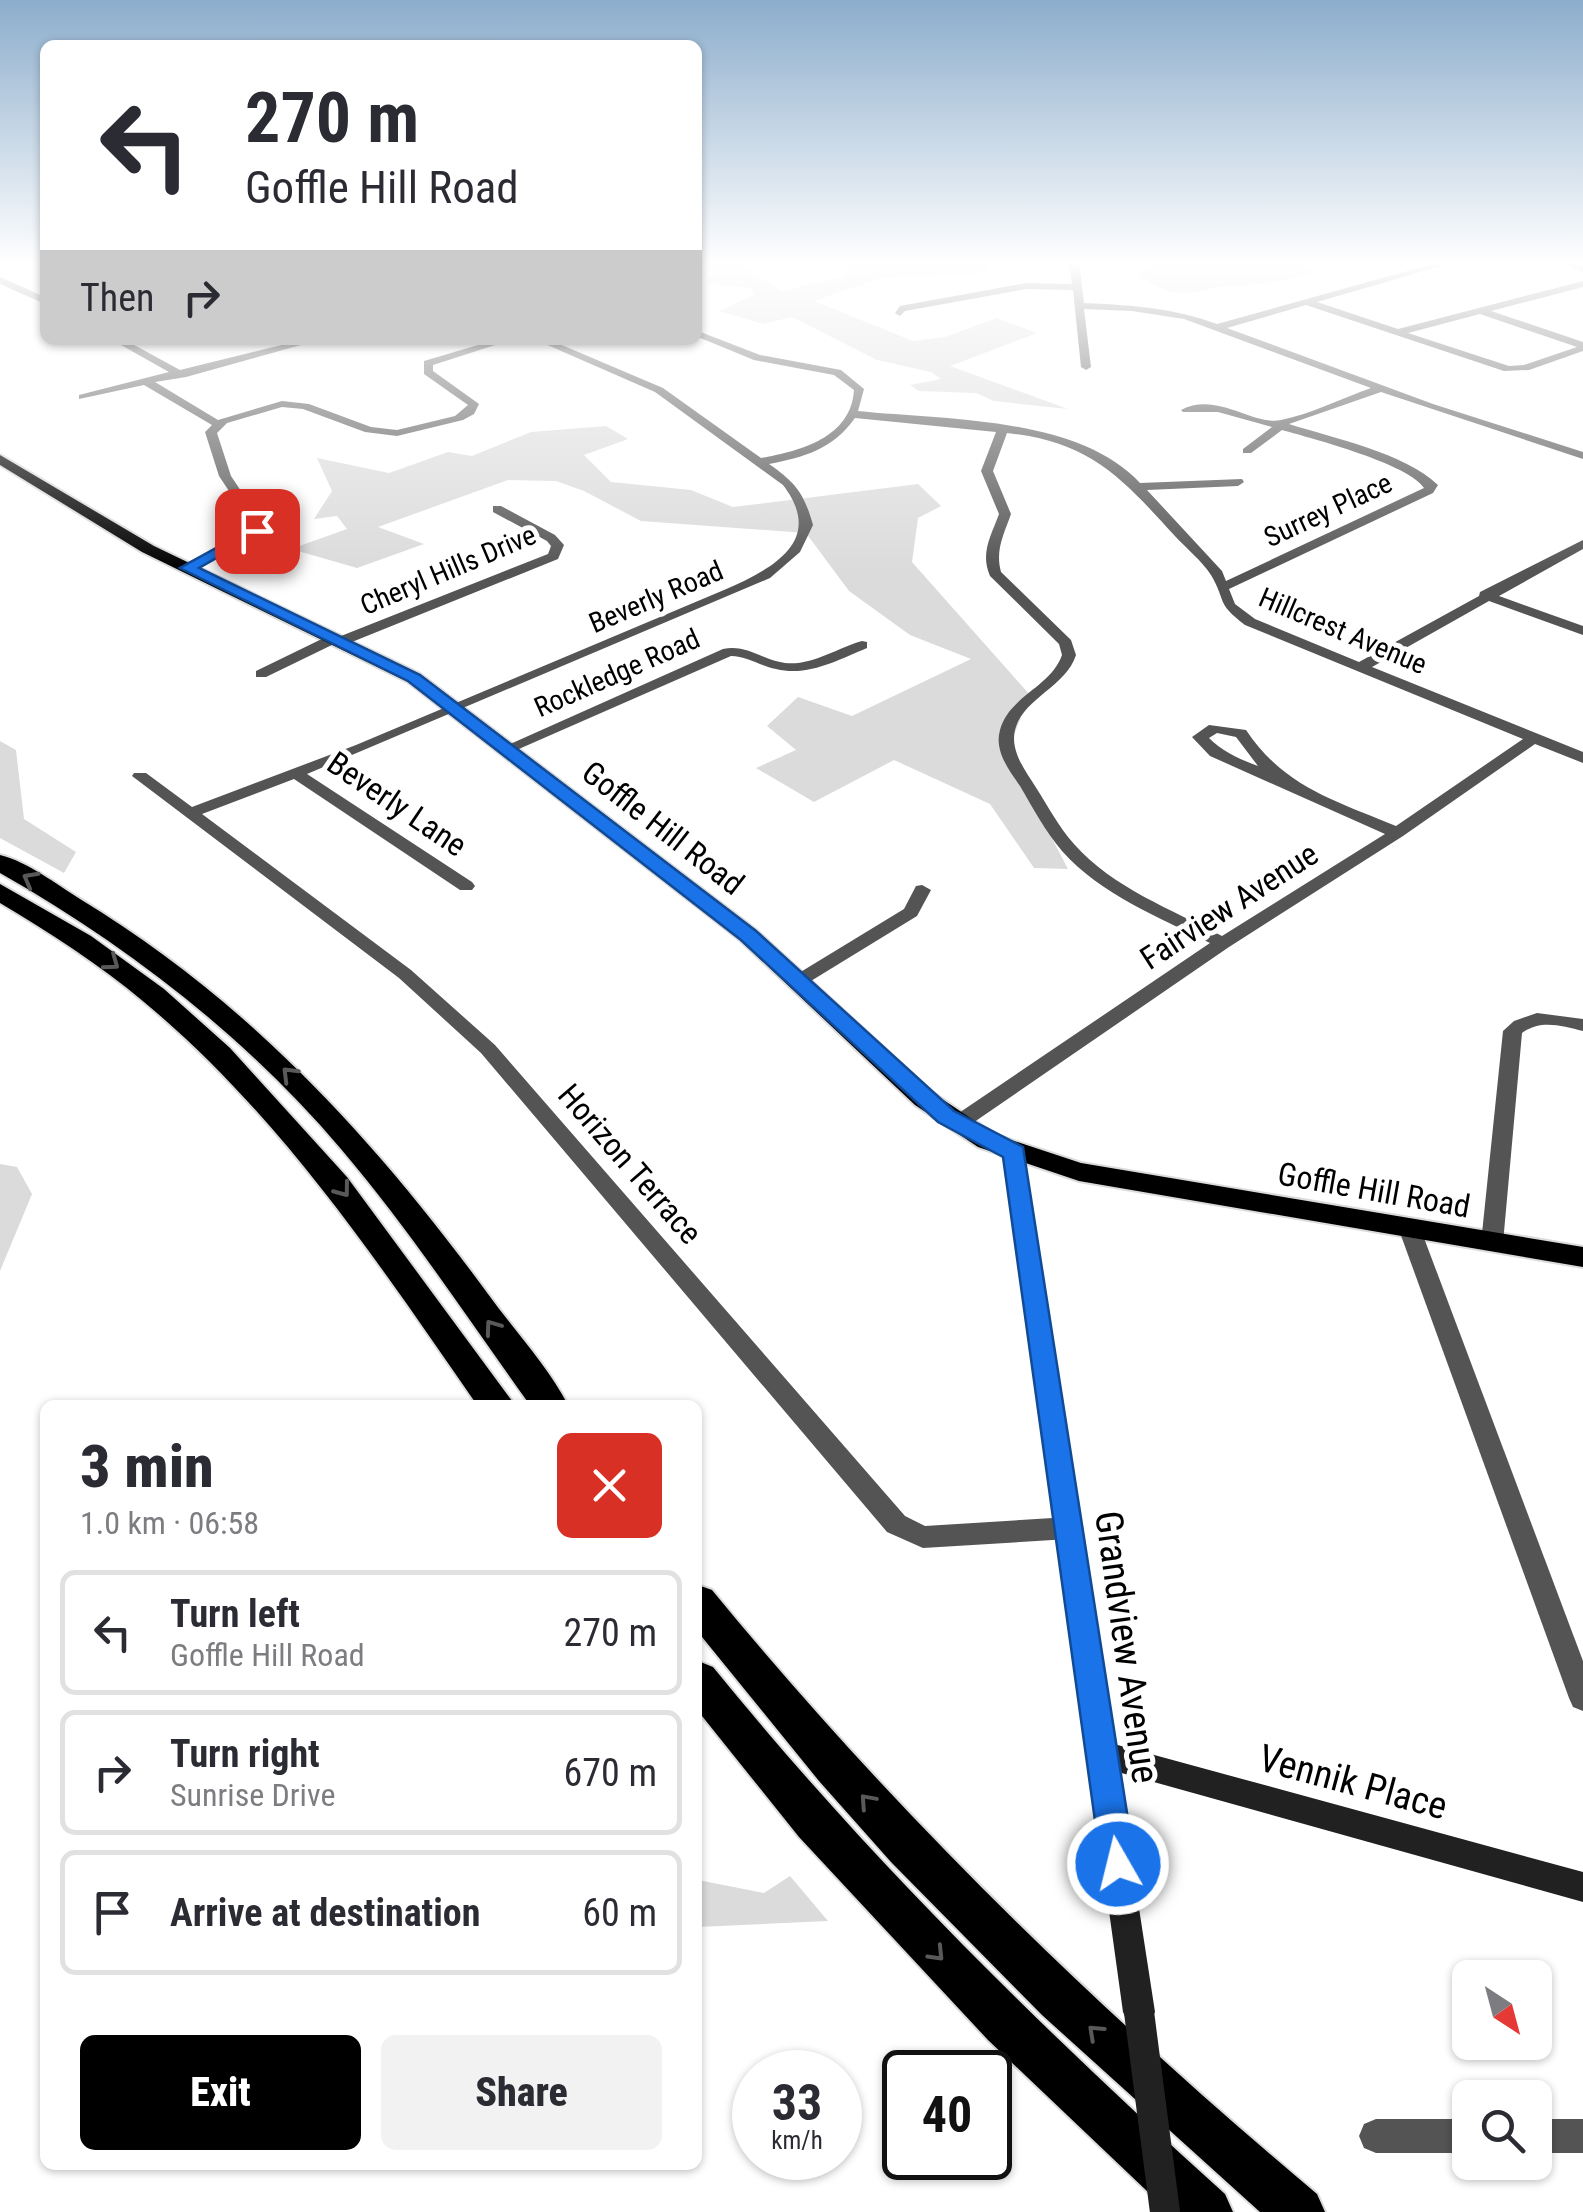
<!DOCTYPE html>
<html lang="en">
<head>
<meta charset="utf-8">
<style>
	:root { --surface:#fff; --page:#f2f2f3; --text:#2b2b33; --muted:#7c7c81; --line:#e1e1e2; --accent:#000 }
	body { margin:0; font-family:"Roboto Condensed",sans-serif; background:var(--page); color:var(--text); height:100vh; display:flex; flex-direction:column; font-size:38px; white-space:nowrap }
	* { box-sizing:border-box; margin:0 }
	p { font-size:32px; color:var(--muted) }
	.icon { flex:none; width:55px; height:55px; fill:none; stroke:currentColor; stroke-width:2; stroke-linecap:round; stroke-linejoin:round }
	.map { position:relative; flex:1; overflow:hidden }
	.sheet { position:absolute; left:40px; top:1400px; width:662px; height:770px; display:flex; flex-direction:column; background:var(--surface); border-radius:15px; box-shadow:0 2px 8px #0004 }
	.sheet>* { flex:none }
	.hud { position:absolute; left:40px; top:40px; width:662px; height:305px; border-radius:15px; box-shadow:0 2px 8px #0004; background:#fff; color:var(--text); overflow:hidden }
	.needle { width:65px; rotate:144deg }
	.tools { position:absolute; left:1452px; top:1960px; display:grid; gap:20px }
	.tools a { display:grid; place-items:center; width:100px; height:100px; border-radius:15px; background:var(--surface); box-shadow:0 2px 8px #0004; font-size:50px }
	.speed { position:absolute; left:732px; top:2050px; display:flex; gap:20px; font-size:50px; font-weight:700; text-align:center }
	.speed>* { display:grid; place-content:center; width:130px; height:130px; border-radius:50%; background:var(--surface); box-shadow:0 2px 8px #0004; line-height:1 }
	.speed small { font-size:25px; font-weight:400 }
	.speed .limit { border:5px solid #111; border-radius:15px; background:#fff; color:#111 }
	.pin { position:absolute; display:grid; place-items:center; width:85px; height:85px; color:#fff; margin:-42px; border-radius:20px; box-shadow:0 5px 15px #0006 }
	.me { position:absolute; width:110px; margin:-55px; rotate:352deg; stroke-linejoin:round; filter:drop-shadow(0 0 8px #0008) }
	.turn { display:flex; align-items:center; gap:35px; height:210px; padding:0 40px; font-size:45px }
	.turn .icon { width:130px; height:130px; stroke-width:2.5 }
	.turn b { display:block; font-size:70px; line-height:85px }
	.then { display:flex; align-items:center; height:95px; padding:0 40px; background:#0003; gap:20px; font-size:38px }
	.round { display:grid; place-items:center; flex:none; width:105px; height:105px; border-radius:15px; background:var(--page) }
	.head { display:flex; align-items:center; justify-content:space-between; height:170px; padding:0 40px }
	h1 { font-size:60px; font-weight:800; line-height:75px }
	.primary-button { display:flex; gap:20px; margin-top:auto; padding:20px 40px }
	.primary-button a { flex:1; height:115px; border-radius:15px; background:var(--accent); color:#fff; font-size:40px; font-weight:800; line-height:115px; text-align:center }
	.primary-button a+a { background:var(--page); color:var(--text) }
	ul { padding:0; list-style:none }
	li { display:flex; align-items:center; gap:30px; height:125px; margin:0 20px 15px; padding:0 20px; border:5px solid var(--line); border-radius:15px }
	li div { flex:1 }
	li b { display:block; font-size:38px }
	li em { font-style:normal }
	.map>svg:first-child { display:block }
</style>
</head>
<body>
<div class="map">
<svg width="1583" height="2212" viewBox="0 0 1583 2212">
	<rect width="100%" height="100%" fill="#fff"/>
	<g fill="#dbdbdb">
		<polygon points="698,261 736,261 781,291 846,276 845,264 855,261 987,261 987,273 880,278 814,301 913,341 945,337 997,318 1037,333 950,366 1068,409 994,401 976,393 919,391 910,385 941,379 931,372 877,360 792,317 763,324 719,311 754,295 750,288 705,283 714,272"/>
		<path d="M 1161,261 L 1294,261 L 1318,273 C 1288,280 1272,284 1241,285 C 1193,286 1185,308 1137,274 Z"/>
		<polygon points="606,426 628,439 584,455 611,482 691,490 733,507 918,484 941,506 918,518 912,562 1030,695 1007,752 1068,869 1034,868 990,804 894,760 814,802 756,768 796,750 767,726 798,697 852,716 971,659 910,635 849,591 806,533 641,521 584,491 556,481 508,480 378,527 424,544 357,568 291,549 347,529 337,516 314,519 332,491 317,458 389,473 448,452 472,456 531,432"/>
		<polygon points="0,741 16,750 24,819 76,852 64,873 0,838"/>
		<polygon points="0,1164 17,1167 32,1194 0,1271"/>
		<polygon points="790,1876 828,1921 698,1927 698,1880 764,1893"/>
	</g>
	<g fill="none" stroke-linecap="round" stroke-linejoin="round">
		<defs>
			<polygon id="primary" points="0,455 154,546 420,674 756,930 933,1093 996,1135 1081,1163 1583,1247 1583,1267 1079,1181 978,1147 915,1105 740,940 408,682 142,552 0,465"/>
			<g id="highway">
				<path d="M 0,855 C 28,862 56,884 80,899 C 247,1000 374,1138 488,1294 C 514,1330 547,1365 568,1405 L 530,1405 C 468,1319 410,1230 341,1149 C 245,1036 128,946 0,873 Z"/>
				<path d="M 0,884 L 91,936 L 164,989 L 230,1048 L 347,1177 L 515,1405 L 477,1405 C 378,1262 279,1114 144,1002 C 99,964 50,933 0,903 Z"/>
				<path d="M 698,1585 L 712,1590 C 894,1812 1097,2009 1317,2194 L 1325,2212 L 1260,2212 L 1042,2015 L 891,1862 L 819,1781 L 698,1632 Z"/>
				<path d="M 698,1661 L 713,1667 C 868,1858 1042,2029 1225,2194 L 1233,2212 L 1169,2212 L 988,2040 L 799,1837 L 698,1711 Z"/>
			</g>
		</defs>
		<use href="#primary" stroke="#dbdbdb" stroke-width="4"/>
		<use href="#highway" stroke="#dbdbdb" stroke-width="4"/>
		<g fill="#545454" fill-rule="evenodd">
			<path d="M 1069,261 L 1079,261 L 1084,303 C 1130,305 1174,308 1217,324 L 1443,261 L 1458,261 L 1317,302 L 1398,329 L 1583,281 L 1583,287 L 1491,311 L 1583,342 L 1583,351 L 1529,370 L 1504,371 L 1306,305 L 1227,328 L 1433,404 L 1583,452 L 1583,459 L 1381,392 L 1289,424 C 1333,438 1405,453 1438,485 L 1433,493 L 1229,589 L 1235,604 L 1255,619 L 1359,662 L 1479,596 L 1480,592 L 1583,540 L 1583,549 L 1499,596 L 1583,626 L 1583,635 L 1489,601 L 1372,667 L 1583,752 L 1583,763 L 1535,744 L 1403,836 L 1229,947 L 964,1129 L 950,1129 L 947,1124 L 950,1119 L 1210,943 C 1159,917 1101,895 1062,851 C 1045,831 1033,808 1020,786 C 1009,770 994,751 1000,730 C 1009,696 1051,687 1062,655 L 1059,644 L 990,576 C 980,553 991,536 999,514 L 981,471 L 996,432 L 855,418 C 833,449 805,457 769,464 C 796,483 804,493 813,525 L 800,552 L 770,578 L 307,774 L 472,882 L 475,886 L 472,890 L 460,890 L 294,779 L 202,814 L 411,970 L 495,1045 L 905,1516 L 925,1526 L 1069,1517 L 1078,1520 L 1082,1528 L 1078,1536 L 1069,1539 L 923,1548 L 887,1532 L 481,1053 L 399,978 L 132,776 L 134,773 L 146,773 L 192,807 L 356,745 L 724,590 C 772,569 826,541 783,485 L 655,392 L 536,340 L 550,340 L 663,388 L 761,458 C 800,451 851,438 854,390 L 834,375 L 754,360 L 698,337 L 698,331 L 760,355 L 841,370 L 864,389 L 858,411 C 944,420 1078,416 1140,483 L 1242,479 L 1244,482 L 1238,486 L 1147,490 L 1222,571 L 1226,581 L 1424,488 C 1409,464 1314,439 1282,430 L 1251,453 L 1243,453 L 1243,449 L 1272,427 L 1218,412 L 1183,412 L 1181,410 C 1217,391 1252,426 1281,420 C 1311,414 1342,398 1371,388 L 1184,319 L 1132,311 L 1084,309 L 1091,367 L 1086,370 L 1081,367 L 1073,290 L 1026,289 L 905,311 L 900,316 L 895,313 L 900,306 L 1026,283 L 1072,284 ZM 1480,314 L 1577,347 L 1524,365 L 1509,366 L 1408,333 ZM 1007,433 C 1090,442 1121,477 1174,535 C 1186,548 1202,561 1211,575 C 1227,602 1215,602 1245,625 L 1523,739 L 1396,826 C 1336,801 1284,787 1246,730 L 1209,725 L 1192,737 L 1210,756 L 1385,834 L 1222,936 C 1171,909 1113,888 1074,844 C 1058,826 1048,806 1035,786 C 1025,770 1010,751 1015,730 C 1023,698 1066,687 1076,655 L 1071,640 L 1001,572 C 995,550 1004,534 1011,514 L 993,471 ZM 1217,733 L 1236,737 L 1258,766 C 1239,759 1223,752 1209,738 Z"/>
			<polygon points="1560,261 1583,266 1583,272 1562,263"/>
			<polygon points="0,277 45,297 45,304 0,284"/>
			<polygon points="112,340 125,340 180,370 302,340 319,340 186,377 155,382 218,420 282,401 309,404 371,427 397,430 455,416 468,405 424,374 424,361 495,340 511,340 433,365 433,371 479,404 474,414 463,420 397,436 365,432 303,409 282,407 227,423 217,433 231,476 265,527 257,538 187,572 182,571 182,565 249,532 253,527 219,476 205,432 212,425 144,385 79,399 79,395 169,372"/>
			<polygon points="493,506 501,506 555,535 564,545 558,559 347,644 336,643 266,677 256,677 256,671 330,635 341,636 548,554 551,546 547,541 493,512"/>
			<path d="M 862,641 L 867,642 L 867,648 C 838,660 808,677 776,669 C 760,666 747,656 731,656 L 512,752 L 507,754 L 499,749 L 723,649 C 747,644 762,660 785,663 C 812,666 837,648 862,641 Z"/>
			<polygon points="922,885 931,890 917,916 806,984 794,984 791,980 794,976 904,909 916,886"/>
			<path d="M 1537,1013 L 1583,1019 L 1583,1031 C 1562,1026 1541,1019 1522,1033 L 1503,1243 L 1500,1249 L 1484,1249 L 1481,1243 L 1503,1031 L 1514,1021 Z"/>
			<polygon points="1410,1222 1418,1224 1421,1230 1583,1661 1583,1711 1573,1707 1569,1698 1399,1230 1402,1224"/>
			<polygon points="1376,2119 1470,2119 1470,2153 1376,2153 1364,2148 1359,2136 1364,2124"/>
			<rect x="1535" y="2119" width="48" height="34"/>
		</g>
		<polygon fill="#212121" fill-rule="evenodd" points="1014,1146 1024,1153 1114,1744 1583,1872 1583,1902 1118,1772 1155,2012 1150,2023 1139,2028 1128,2023 1123,2012 1004,1153"/>
		<use href="#primary" fill="#000" fill-rule="evenodd"/>
		<use href="#highway" fill="#000" fill-rule="evenodd"/>
		<polyline stroke="#212121" stroke-width="30" points="1139,2012 1165,2212"/>
	</g>
	<defs><path id="oneway-chevron" d="M-2-3.5L2.5 0L-2 3.5" fill="none" stroke-width="1.6" stroke-linecap="round" stroke-linejoin="round" transform="scale(2.5)"/></defs>
	<g stroke="#595959">
		<use href="#oneway-chevron" transform="translate(30 879) rotate(-151)"/>
		<use href="#oneway-chevron" transform="translate(112 963) rotate(36)"/>
		<use href="#oneway-chevron" transform="translate(289 1074) rotate(-135)"/>
		<use href="#oneway-chevron" transform="translate(343 1190) rotate(53)"/>
		<use href="#oneway-chevron" transform="translate(492 1327) rotate(-126)"/>
		<use href="#oneway-chevron" transform="translate(867 1801) rotate(-132)"/>
		<use href="#oneway-chevron" transform="translate(937 1954) rotate(46)"/>
		<use href="#oneway-chevron" transform="translate(1095 2032) rotate(-137)"/>
	</g>
	<linearGradient id="sky" x2="0" y2="1"><stop stop-color="#8cadcc"/><stop offset="0.46" stop-color="#fff"/><stop offset="1" stop-color="#fff" stop-opacity="0"/></linearGradient>
	<rect width="1583" height="571" fill="url(#sky)"/>
	<polygon fill="#1a73e8" stroke="#114b97" stroke-width="2.5" points="252,528 264,531 199,568 420,675 756,931 954,1111 1023,1147 1135,1864 1130,1876 1118,1881 1106,1876 1101,1864 1003,1157 938,1122 741,940 408,681 180,568"/>
	<g text-anchor="middle" dominant-baseline="central" stroke-width="10" stroke-linejoin="round" paint-order="stroke">
		<g font-size="28" fill="#000" stroke="#fff">
			<text transform="translate(1328 510) rotate(-25)">Surrey Place</text>
			<text transform="translate(448 570) rotate(-23)">Cheryl Hills Drive</text>
			<text transform="translate(656 597) rotate(-23)">Beverly Road</text>
			<text transform="translate(1343 631) rotate(23)">Hillcrest Avenue</text>
			<text transform="translate(617 673) rotate(-24)">Rockledge Road</text>
		</g>
		<g font-size="32" fill="#000" stroke="#fff">
			<text transform="translate(397 804) rotate(34)">Beverly Lane</text>
			<text transform="translate(663 828) rotate(38)">Goffle Hill Road</text>
			<text transform="translate(1229 906) rotate(-33)">Fairview Avenue</text>
			<text transform="translate(630 1164) rotate(49)">Horizon Terrace</text>
			<text transform="translate(1374 1190) rotate(10)">Goffle Hill Road</text>
		</g>
		<g font-size="38" fill="#000" stroke="#fff">
			<text transform="translate(1127 1647) rotate(82)">Grandview Avenue</text>
			<text transform="translate(1353 1782) rotate(15)">Vennik Place</text>
		</g>
	</g>
</svg>
<div class="tools">
<a><svg class="needle" viewBox="-14 -14 28 28"><path d="M0-13l5 13h-10z" fill="#e53935"/><path d="M0 13l5-13h-10z" fill="#7c7c81"/></svg></a>
<a><svg class="icon" aria-label="search" viewBox="0 0 24 24"><circle cx="10" cy="10" r="6"/><path d="M15 15l6 6"/></svg></a>
</div>
<div class="speed"><div>33<small>km/h</small></div><div class="limit">40</div></div>
<div class="pin" style="left:257px;top:531px;background:#d93025"><svg class="icon" aria-label="arrive" viewBox="0 0 24 24"><path d="M6 21V4h12l-3 4 3 4H6"/></svg></div>
<svg class="me" style="left:1118px;top:1864px" viewBox="-20 -20 40 40"><circle r="17" fill="#1a73e8" stroke="#fff" stroke-width="3"/><path d="M0-11L8 9 0 5-8 9z" fill="#fff"/></svg>
<div class="hud">
<div class="turn"><svg class="icon" aria-label="left" viewBox="0 0 24 24"><path d="M17 20v-9H6M10 6l-5 5 5 5"/></svg><div><b>270 m</b>Goffle Hill Road</div></div>
<div class="then">Then<svg class="icon" aria-label="right" viewBox="0 0 24 24"><path d="M7 20v-9h11M14 6l5 5-5 5"/></svg></div>
</div>
<section class="sheet">
<div class="head"><div><h1>3 min</h1><p>1.0 km · 06:58</p></div><a class="round" style="background:#d93025;color:#fff"><svg class="icon" aria-label="close" viewBox="0 0 24 24"><path d="M6 6l12 12M18 6L6 18"/></svg></a></div>
<ul>
<li><svg class="icon" aria-label="left" viewBox="0 0 24 24"><path d="M17 20v-9H6M10 6l-5 5 5 5"/></svg><div><b>Turn left</b><p>Goffle Hill Road</p></div><em>270 m</em></li>
<li><svg class="icon" aria-label="right" viewBox="0 0 24 24"><path d="M7 20v-9h11M14 6l5 5-5 5"/></svg><div><b>Turn right</b><p>Sunrise Drive</p></div><em>670 m</em></li>
<li><svg class="icon" aria-label="arrive" viewBox="0 0 24 24"><path d="M6 21V4h12l-3 4 3 4H6"/></svg><div><b>Arrive at destination</b></div><em>60 m</em></li>
</ul>
<div class="primary-button"><a>Exit</a><a>Share</a></div>
</section>
</div>
</body>
</html>
